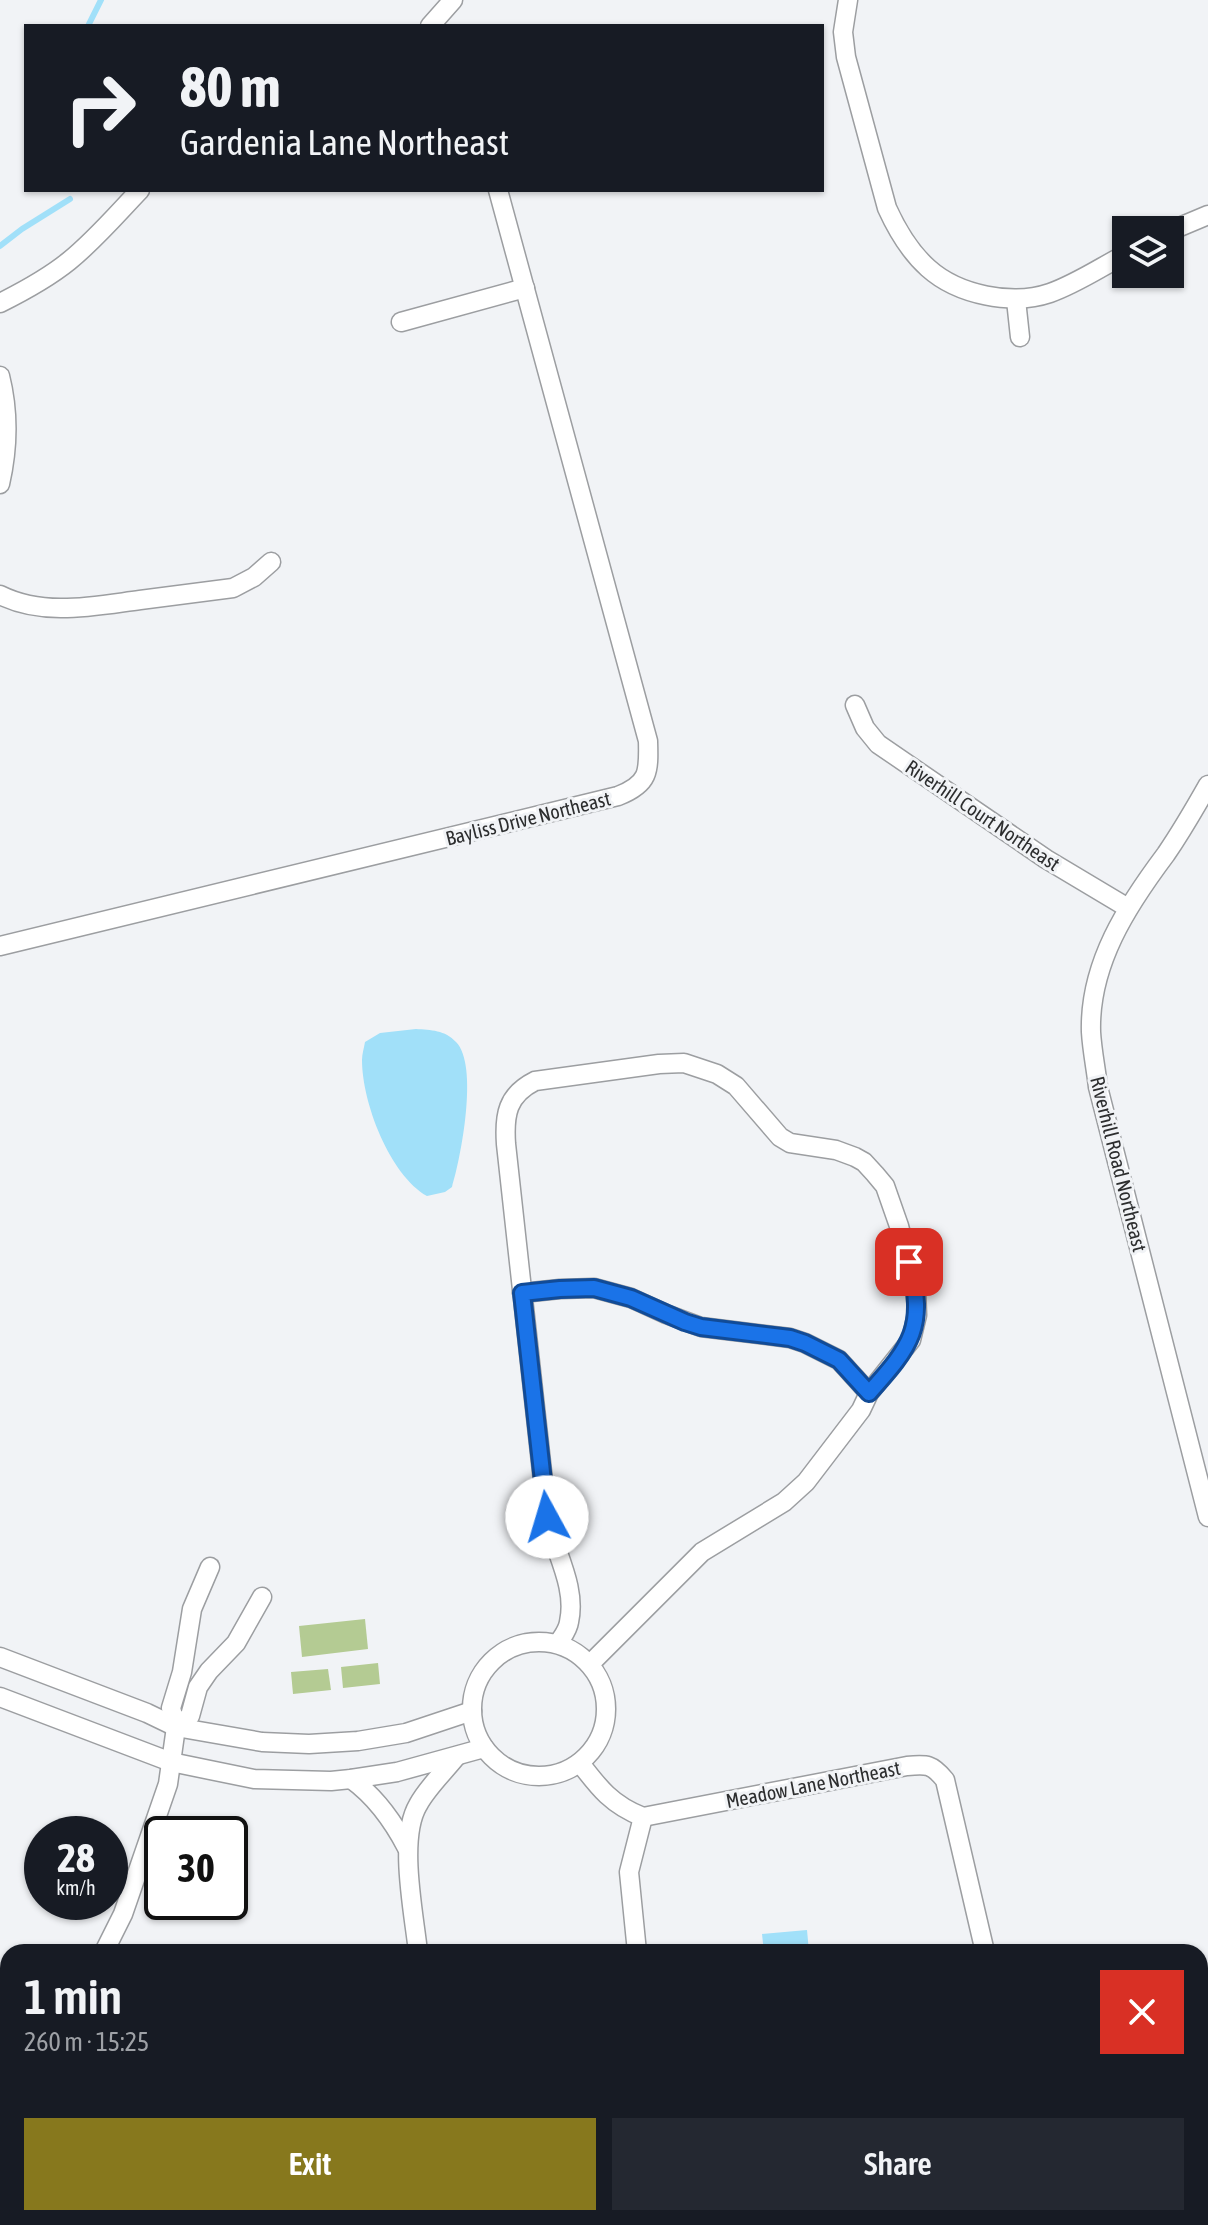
<!DOCTYPE html>
<html lang="en">
<head>
<meta charset="utf-8">
<style>
	:root { --surface:#171b24; --page:#242831; --text:#f1f3f6; --muted:#9ea1a6; --accent:#87781d }
	body { margin:0; font-family:"Asap Condensed",sans-serif; background:var(--page); color:var(--text); height:100vh; display:flex; flex-direction:column; font-size:30px; white-space:nowrap }
	* { box-sizing:border-box; margin:0 }
	p { font-size:26px; color:var(--muted) }
	.icon { flex:none; width:44px; height:44px; fill:none; stroke:currentColor; stroke-width:2; stroke-linecap:round; stroke-linejoin:round }
	.map { position:relative; flex:1; overflow:hidden }
	.drawer { position:absolute; left:0px; top:1944px; width:1208px; height:282px; display:flex; flex-direction:column; background:var(--surface); border-radius:24px 24px 0 0; box-shadow:0 2px 6px #0004 }
	.drawer>* { flex:none }
	.banner { position:absolute; left:24px; top:24px; width:800px; height:168px; border-radius:0px; box-shadow:0 2px 6px #0004; background:#171b24; color:var(--text); overflow:hidden }
	.controls { position:absolute; left:1112px; top:216px; display:grid; gap:16px }
	.controls a { display:grid; place-items:center; width:72px; height:72px; border-radius:0px; background:var(--surface); box-shadow:0 2px 6px #0004; font-size:40px }
	.speed { position:absolute; left:24px; top:1816px; display:flex; gap:16px; font-size:40px; font-weight:700; text-align:center }
	.speed>* { display:grid; place-content:center; width:104px; height:104px; border-radius:50%; background:var(--surface); box-shadow:0 2px 6px #0004; line-height:1 }
	.speed small { font-size:20px; font-weight:400 }
	.speed .limit { border:4px solid #111; border-radius:12px; background:#fff; color:#111 }
	.pin { position:absolute; display:grid; place-items:center; width:68px; height:68px; color:#fff; margin:-34px; border-radius:16px; box-shadow:0 4px 12px #0006 }
	.me { position:absolute; width:88px; margin:-44px; rotate:354deg; stroke-linejoin:round; filter:drop-shadow(0 0 6px #0008) }
	.turn { display:flex; align-items:center; gap:28px; height:168px; padding:0 24px; font-size:36px }
	.turn .icon { width:104px; height:104px; stroke-width:2.5 }
	.turn b { display:block; font-size:56px; line-height:68px }
	.round { display:grid; place-items:center; flex:none; width:84px; height:84px; border-radius:0px; background:var(--page) }
	.headline { display:flex; align-items:center; justify-content:space-between; height:136px; padding:0 24px }
	h1 { font-size:48px; font-weight:600; line-height:60px }
	.primary-button { display:flex; gap:16px; margin-top:auto; padding:16px 24px }
	.primary-button a { flex:1; height:92px; border-radius:0px; background:var(--accent); color:#fff; font-size:32px; font-weight:600; line-height:92px; text-align:center }
	.primary-button a+a { background:var(--page); color:var(--text) }
	.map>svg:first-child { display:block }
</style>
</head>
<body>
<div class="map">
<svg width="1208" height="2225" viewBox="0 0 1208 2225">
	<rect width="100%" height="100%" fill="#f1f3f6"/>
	<g fill="#b4cb93">
		<polygon points="365,1619 368,1649 302,1657 299,1626"/>
		<polygon points="378,1663 380,1684 343,1688 341,1667"/>
		<polygon points="328,1669 331,1690 293,1694 291,1672"/>
	</g>
	<g fill="#a1e0f9">
		<path d="M 416,1029 C 431,1030 445,1030 456,1042 C 479,1065 461,1158 452,1187 L 445,1192 L 427,1196 C 390,1175 362,1103 362,1060 C 362,1054 364,1048 365,1042 L 380,1033 Z"/>
		<polygon points="807,1930 809,1952 764,1952 762,1934"/>
	</g>
	<g fill="none" stroke-linecap="round" stroke-linejoin="round">
		<g stroke="#a1e0f9" stroke-width="6">
			<polyline points="88,26 101,0"/>
			<polyline points="0,246 22,229 70,199"/>
		</g>
		<defs>
			<g id="street">
				<path d="M 848,0 L 843,32 L 846,57 L 887,208 C 897,230 909,251 928,268 C 958,295 1012,306 1050,293 C 1076,284 1101,267 1126,254"/>
				<polyline points="430,26 453,0"/>
				<polyline points="1170,231 1208,215"/>
				<polyline points="1016,300 1020,337"/>
				<path d="M 0,303 C 24,291 48,278 69,261 C 95,240 117,214 140,190"/>
				<polyline points="401,322 525,288"/>
				<path d="M 0,376 C 9,412 8,449 0,484"/>
				<path d="M 0,595 C 44,617 94,606 140,600 C 171,596 202,592 233,588 L 254,577 L 271,562"/>
				<polyline points="855,705 865,728 878,744 1046,859 1128,908"/>
				<path d="M 1208,785 C 1195,808 1181,832 1166,854 C 1127,906 1089,964 1091,1032 C 1092,1050 1096,1069 1098,1087 L 1208,1517"/>
				<path d="M 0,946 L 618,796 C 649,784 649,772 648,741 L 498,190"/>
				<polyline points="522,1293 560,1289 594,1288 631,1298 666,1314 701,1327 790,1338 805,1343 839,1360 869,1393"/>
				<circle cx="539" cy="1709" r="67"/>
				<path d="M 558,1644 C 562,1637 568,1630 569,1622 C 577,1586 554,1551 547,1517 L 506,1144 C 504,1115 507,1095 535,1081 L 659,1064 L 684,1063 L 717,1074 L 736,1086 L 780,1137 L 790,1143 L 836,1150 L 855,1157 L 864,1162 L 875,1174 L 885,1186 L 899,1226 L 916,1290 L 917,1315 L 911,1340 L 869,1393 L 861,1410 L 806,1482 L 784,1502 L 702,1552 L 590,1664"/>
				<polyline points="0,1657 147,1713 176,1727 262,1742 309,1744 358,1741 406,1733 472,1711"/>
				<polyline points="0,1697 171,1762 254,1779 331,1781 351,1779 397,1772 484,1748"/>
				<polyline points="176,1727 190,1716 198,1687 209,1671 236,1643 262,1597"/>
				<path d="M 580,1763 C 599,1788 612,1805 643,1817 L 907,1766 C 927,1764 932,1764 945,1780 L 985,1952"/>
				<path d="M 351,1779 C 376,1797 393,1821 407,1848"/>
				<polyline points="104,1952 123,1914 168,1784 176,1727 171,1708 182,1672 192,1609 210,1567"/>
				<path d="M 418,1952 C 414,1913 398,1839 418,1805 C 427,1788 444,1772 456,1757"/>
				<polyline points="637,1952 629,1872 643,1817"/>
				<polyline points="92,2218 92,2225"/>
				<polyline points="426,2218 426,2225"/>
			</g>
		</defs>
		<use href="#street" stroke="#9c9ea1" stroke-width="21"/>
		<use href="#street" stroke="#fff" stroke-width="18"/>
	</g>
	<g fill="none" stroke-linecap="round" stroke-linejoin="round">
		<defs>
			<path id="route" d="M 547,1517 L 522,1293 L 560,1289 L 594,1288 L 631,1298 L 685,1322 L 701,1327 L 790,1338 L 805,1343 L 839,1360 L 869,1393 C 912,1345 926,1327 909,1262"/>
		</defs>
		<use href="#route" stroke="#114b97" stroke-width="20"/>
		<use href="#route" stroke="#1a73e8" stroke-width="14"/>
	</g>
	<g text-anchor="middle" dominant-baseline="central" stroke-width="6" stroke-linejoin="round" paint-order="stroke">
		<g font-size="20" fill="#2d2e2f" stroke="#f1f3f6">
			<text transform="translate(983 815) rotate(34)">Riverhill Court Northeast</text>
			<text transform="translate(528 818) rotate(-14)">Bayliss Drive Northeast</text>
			<text transform="translate(1119 1164) rotate(76)">Riverhill Road Northeast</text>
			<text transform="translate(813 1784) rotate(-11)">Meadow Lane Northeast</text>
		</g>
	</g>
</svg>
<div class="controls">
<a><svg class="icon" aria-label="layers" viewBox="0 0 24 24"><path d="M12 4l9 5-9 5-9-5zM3 14l9 5 9-5"/></svg></a>
</div>
<div class="speed"><div>28<small>km/h</small></div><div class="limit">30</div></div>
<div class="pin" style="left:909px;top:1262px;background:#d93025"><svg class="icon" aria-label="arrive" viewBox="0 0 24 24"><path d="M6 21V4h12l-3 4 3 4H6"/></svg></div>
<svg class="me" style="left:547px;top:1517px" viewBox="-20 -20 40 40"><circle r="19" fill="#fff"/><path d="M0-13L10 11 0 6-10 11z" fill="#1a73e8"/></svg>
<div class="banner">
<div class="turn"><svg class="icon" aria-label="right" viewBox="0 0 24 24"><path d="M7 20v-9h11M14 6l5 5-5 5"/></svg><div><b>80 m</b>Gardenia Lane Northeast</div></div>
</div>
<section class="drawer">
<div class="headline"><div><h1>1 min</h1><p>260 m · 15:25</p></div><a class="round" style="background:#d93025;color:#fff"><svg class="icon" aria-label="close" viewBox="0 0 24 24"><path d="M6 6l12 12M18 6L6 18"/></svg></a></div>
<div class="primary-button"><a>Exit</a><a>Share</a></div>
</section>
</div>
</body>
</html>
